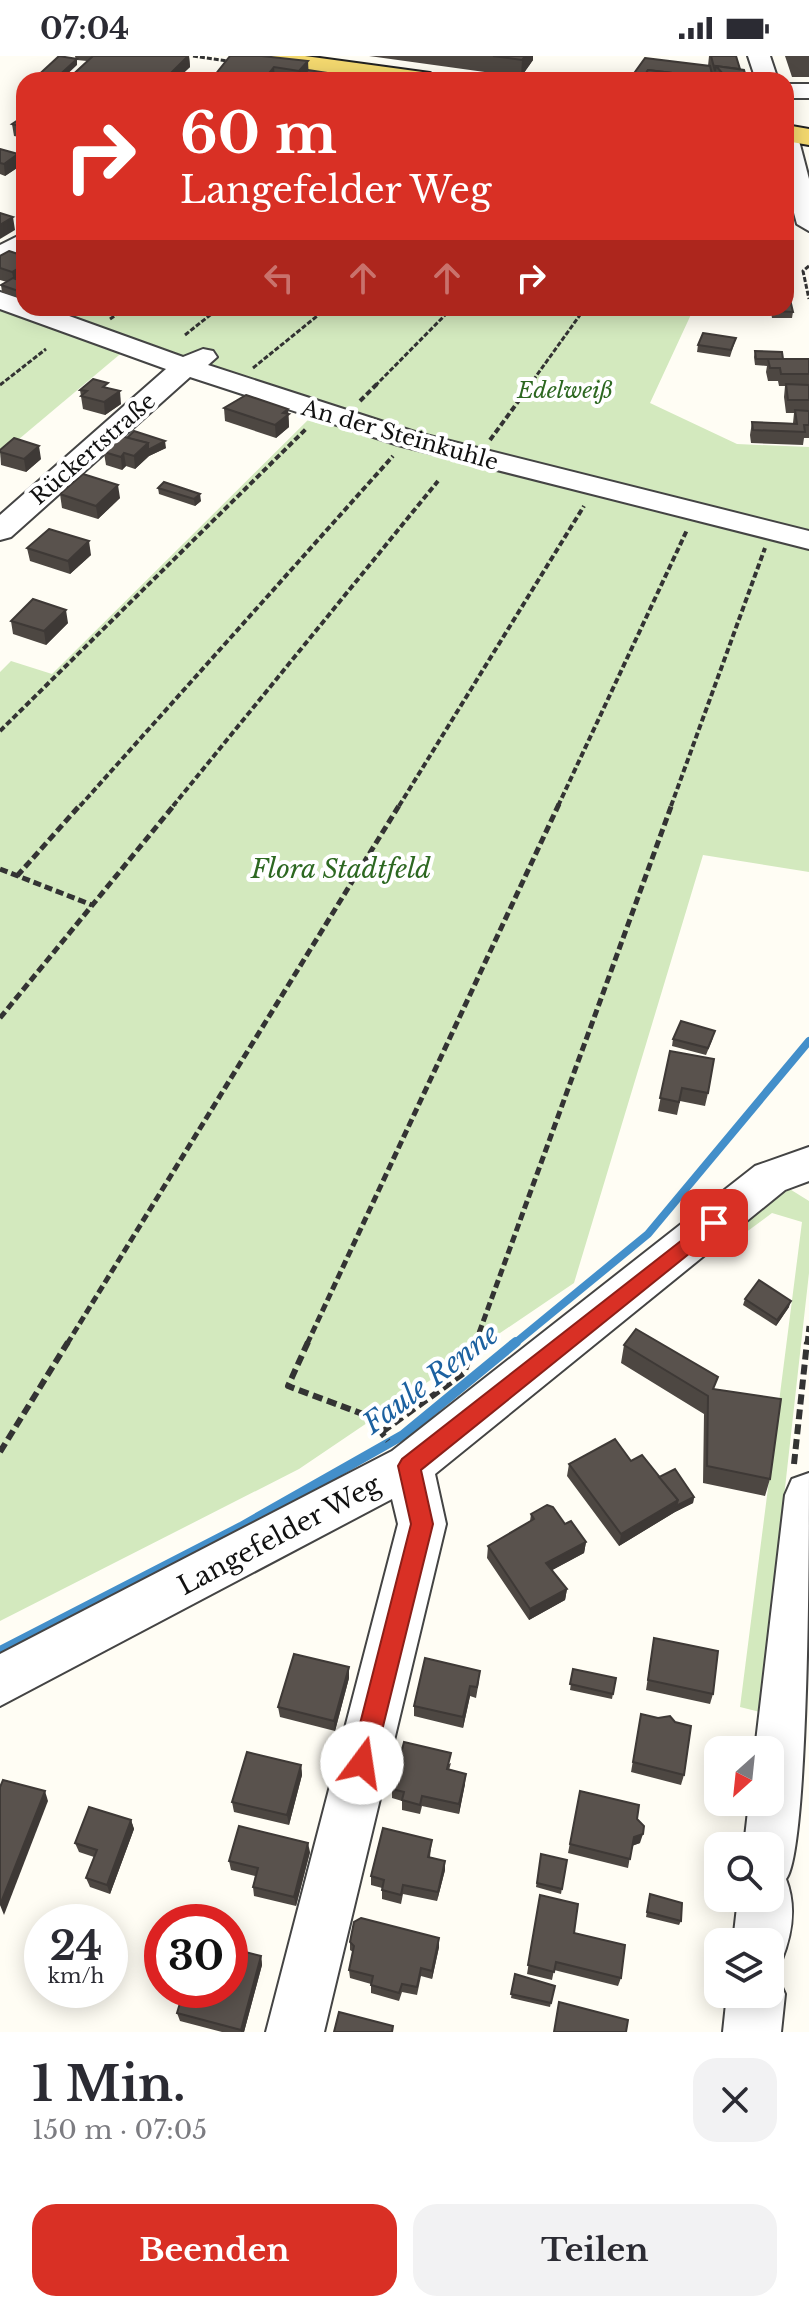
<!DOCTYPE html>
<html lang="de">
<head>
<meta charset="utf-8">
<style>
	:root { --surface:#fff; --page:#f2f2f3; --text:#2b2b33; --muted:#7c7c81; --accent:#d93025 }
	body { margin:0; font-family:"Libre Baskerville",serif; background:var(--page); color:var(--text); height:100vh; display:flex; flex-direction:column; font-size:30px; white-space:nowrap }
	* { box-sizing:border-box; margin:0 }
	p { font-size:26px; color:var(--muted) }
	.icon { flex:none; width:44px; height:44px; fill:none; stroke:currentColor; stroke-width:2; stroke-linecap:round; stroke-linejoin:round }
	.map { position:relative; height:1976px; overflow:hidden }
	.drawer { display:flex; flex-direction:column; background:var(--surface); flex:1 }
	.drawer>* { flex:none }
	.banner { position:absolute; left:16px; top:16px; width:778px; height:244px; border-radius:24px; box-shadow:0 4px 20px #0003; background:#d93025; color:#fff; overflow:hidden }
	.needle { width:52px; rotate:207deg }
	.tools { position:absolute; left:704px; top:1680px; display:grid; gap:16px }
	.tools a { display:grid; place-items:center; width:80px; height:80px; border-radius:16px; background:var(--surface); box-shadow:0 4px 20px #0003; font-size:40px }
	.speed { position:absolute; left:24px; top:1848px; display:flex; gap:16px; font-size:40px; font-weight:700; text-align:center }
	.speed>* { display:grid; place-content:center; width:104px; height:104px; border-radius:50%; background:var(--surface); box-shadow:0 4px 20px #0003; line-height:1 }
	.speed small { font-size:20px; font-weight:400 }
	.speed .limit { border:12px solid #d22; background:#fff; color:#111 }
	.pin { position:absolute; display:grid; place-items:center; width:68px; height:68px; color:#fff; margin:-34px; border-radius:16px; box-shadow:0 4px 12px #0006 }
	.me { position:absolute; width:88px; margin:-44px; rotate:14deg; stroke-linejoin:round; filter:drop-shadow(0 0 6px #0008) }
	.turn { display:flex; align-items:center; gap:28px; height:168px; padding:0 32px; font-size:36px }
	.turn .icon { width:104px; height:104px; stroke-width:2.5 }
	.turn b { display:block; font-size:56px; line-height:68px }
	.lanes { display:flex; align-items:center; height:76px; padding:0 32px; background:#0003; justify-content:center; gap:40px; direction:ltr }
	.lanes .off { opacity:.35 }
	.round { display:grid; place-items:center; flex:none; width:84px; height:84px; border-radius:24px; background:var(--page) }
	.head { display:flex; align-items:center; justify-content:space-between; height:136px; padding:0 32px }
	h1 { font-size:48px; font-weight:700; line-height:60px }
	.button { display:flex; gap:16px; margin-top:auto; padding:16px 32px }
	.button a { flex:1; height:92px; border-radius:24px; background:var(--accent); color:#fff; font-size:32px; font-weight:700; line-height:92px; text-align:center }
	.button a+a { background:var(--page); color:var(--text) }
	.status { display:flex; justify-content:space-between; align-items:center; height:56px; padding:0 40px; background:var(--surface); direction:ltr }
	.status svg { height:22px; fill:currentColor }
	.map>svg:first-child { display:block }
</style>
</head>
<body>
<div class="status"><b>07:04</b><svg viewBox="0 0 49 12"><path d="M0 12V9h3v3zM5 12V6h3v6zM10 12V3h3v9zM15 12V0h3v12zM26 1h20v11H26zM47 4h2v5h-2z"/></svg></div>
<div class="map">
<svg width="809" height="1976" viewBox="0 0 809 1976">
	<rect width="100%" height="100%" fill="#fffdf4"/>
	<g fill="#d3e9be">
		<polygon points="0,250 125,294 0,399"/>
		<polygon points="39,252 694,252 650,347 737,388 809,391 809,478 346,358"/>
		<polygon points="314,358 809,487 809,816 703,799 574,1227 299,1413 0,1565 0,616 11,605 52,618"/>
		<polygon points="788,1132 809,1145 809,1217 760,1656 740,1651 802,1166 772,1157 745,1177 745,1157 769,1138"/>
	</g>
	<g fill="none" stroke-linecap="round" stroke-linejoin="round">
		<polyline stroke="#438fca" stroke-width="8" points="514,1288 648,1178 809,985"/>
		<polyline stroke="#438fca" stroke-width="10" points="0,1595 241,1471 403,1379 516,1286"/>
		<defs>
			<g id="minor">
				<polygon points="748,0 770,0 778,24 756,24"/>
				<rect x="786" y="28" width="23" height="14"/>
				<polygon points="786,74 798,81 809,123 809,175 797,168 786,127"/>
				<polygon points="24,177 24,196 0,208 0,189"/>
				<polygon points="0,236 24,244 24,252 47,252 183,301 203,293 213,295 217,301 208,309 418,377 809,475 809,493 398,389 190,321 11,481 0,484 0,459 166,313 0,253"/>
				<polygon points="809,1091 809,1125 785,1134 435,1418 446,1468 324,1976 266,1976 398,1468 392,1443 0,1650 0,1598 392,1395 755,1110"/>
				<path d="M 809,1417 C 809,1476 809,1796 786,1823 C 797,1851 792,1879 781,1906 L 770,1911 L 770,1886 L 733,1886 L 738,1842 L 770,1842 L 770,1790 L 744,1790 L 749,1746 L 770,1746 L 770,1694 L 755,1694 L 785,1439 L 792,1423 Z"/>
				<polygon points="770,1915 776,1918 785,1938 781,1976 723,1976 727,1938 770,1938"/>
			</g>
			<g id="major">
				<polygon points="239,0 305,0 430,17 442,24 376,24 251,7"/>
				<polygon points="786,69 809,73 809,89 786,85"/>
			</g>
		</defs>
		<use href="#minor" stroke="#444" stroke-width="4"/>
		<use href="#major" stroke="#222" stroke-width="4"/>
		<g stroke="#333" stroke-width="3" stroke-dasharray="5 2" stroke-linecap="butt">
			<polyline points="193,0 227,5"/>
			<polyline points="809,210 803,215 809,243"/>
			<polyline points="110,263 126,252"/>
			<polyline points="185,279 219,252"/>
			<polyline points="253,312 327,252"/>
			<polyline points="0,329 46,293"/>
			<polyline points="375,330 452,252"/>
			<polyline points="529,330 585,252"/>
		</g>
		<g stroke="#333" stroke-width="4" stroke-dasharray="6 3" stroke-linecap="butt">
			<polyline points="360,345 377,328"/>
			<polyline points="490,384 531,328"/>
			<polyline points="0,675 307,372"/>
			<polyline points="80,750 393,400"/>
			<polyline points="173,750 438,425"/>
			<polyline points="399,750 584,450"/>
			<polyline points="558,750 687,474"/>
			<polyline points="671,750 765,492"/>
		</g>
		<g stroke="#333" stroke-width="5" stroke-dasharray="8 4" stroke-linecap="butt">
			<polyline points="0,813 92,849"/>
			<polyline points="17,820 81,748"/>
			<polyline points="0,962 175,748"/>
			<polyline points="67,1288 400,748"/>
			<polyline points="307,1288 559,748"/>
			<polyline points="475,1288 672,748"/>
			<polyline points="807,1288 809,1270"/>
		</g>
		<g stroke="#333" stroke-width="6" stroke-dasharray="10 5" stroke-linecap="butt">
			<polyline points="308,1286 288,1330 368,1360 388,1385"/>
			<polyline points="382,1376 464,1317 475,1286"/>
			<polyline points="0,1396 68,1286"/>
			<polyline points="794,1408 807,1286"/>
		</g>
		<use href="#minor" fill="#fff" fill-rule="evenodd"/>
		<use href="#major" fill="#f4d96f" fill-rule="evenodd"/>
	</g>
	<g fill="#4d4742">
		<polygon points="75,0 189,0 190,11 176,24 67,24 87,5 77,4 77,9"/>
		<polygon points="369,0 533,0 533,4 521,21"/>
		<polygon points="709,0 736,0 740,13 747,24 630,24 630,23 708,10"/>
		<polygon points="785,0 809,0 809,21 792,21"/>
		<polygon points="308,5 308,14 334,24 211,24"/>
		<polygon points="24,60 24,82 14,80 12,68"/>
		<polygon points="0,93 20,110 5,120 0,118"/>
		<polygon points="24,183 24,199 22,198 20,186"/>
		<polygon points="0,200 24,200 24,223 21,225 24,226 24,243 2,236 1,229 7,226 0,224"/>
		<polygon points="770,252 786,252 793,256 792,262 772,262"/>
		<polygon points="736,282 730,301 697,296 698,289"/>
		<polygon points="755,295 783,303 809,303 809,382 804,382 803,389 751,387 750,379 752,366 793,367 794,357 786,357 784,341 785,330 779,330 778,325 768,325 766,316 767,310 755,309 754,301"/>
		<polygon points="109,332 121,348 105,359 83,353 80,334"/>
		<polygon points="224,352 288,353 289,371 276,382 225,365"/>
		<polygon points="103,391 166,392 149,400 135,413 126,410 122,414 106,409"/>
		<polygon points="0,394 41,403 26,416 1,409"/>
		<polygon points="158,432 201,445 195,450 159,438"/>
		<polygon points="60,438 120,442 98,463 62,452"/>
		<polygon points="27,492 91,499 70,518 30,505"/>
		<polygon points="11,565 68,567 46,589 13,578"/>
		<polygon points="713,982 706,999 672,990 673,983"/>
		<polygon points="670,995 708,1037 705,1050 680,1045 677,1059 658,1055"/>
		<polygon points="745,1243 789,1251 776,1270 743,1249"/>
		<polygon points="624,1289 715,1333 770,1423 765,1440 703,1427 704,1358 621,1307"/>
		<polygon points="631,1405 694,1441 693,1447 675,1456 619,1490 567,1420 569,1408"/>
		<polygon points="531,1458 565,1468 586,1486 584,1497 552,1514 567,1533 565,1544 529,1564 487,1502 488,1490 530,1465"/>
		<polygon points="654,1582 713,1638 710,1648 646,1634"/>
		<polygon points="573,1613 616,1622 612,1643 570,1634"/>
		<polygon points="349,1622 335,1675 280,1661 278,1651"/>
		<polygon points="479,1625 476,1642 470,1640 463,1672 414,1660 414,1650"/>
		<polygon points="641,1658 684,1719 681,1729 631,1716"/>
		<polygon points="451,1707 449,1714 465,1728 459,1758 422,1750 420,1758 402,1754 402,1745 392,1742 392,1733"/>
		<polygon points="301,1709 302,1719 289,1769 234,1756 232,1746"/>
		<polygon points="580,1735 637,1763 640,1787 632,1790 628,1812 568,1797"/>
		<polygon points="131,1764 134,1773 110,1838 90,1831 86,1822 94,1801 79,1796 75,1787"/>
		<polygon points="432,1784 430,1801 445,1805 445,1814 437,1845 403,1838 401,1848 382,1843 382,1832 371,1829 371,1820"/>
		<polygon points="310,1796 296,1850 254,1840 253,1831 255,1820 231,1814 229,1805"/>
		<polygon points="541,1798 567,1804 561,1838 536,1831"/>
		<polygon points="650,1838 681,1865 679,1869 646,1861"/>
		<polygon points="540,1839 574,1877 621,1922 618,1930 554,1914 552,1924 527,1918"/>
		<polygon points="439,1882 439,1891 432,1923 421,1920 417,1939 402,1936 399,1945 371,1937 371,1928 350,1922 349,1914 353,1896 350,1894 350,1886"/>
		<polygon points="261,1900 262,1909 244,1976 222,1976 180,1965 177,1957 180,1949 175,1937"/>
		<polygon points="515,1918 555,1930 550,1951 511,1942"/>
	</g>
	<g fill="#3e3936">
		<polygon points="188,0 189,0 190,11 176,24 164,24"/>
		<polygon points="525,0 533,0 533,4 521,21 522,4"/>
		<polygon points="77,3 77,9 61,24 54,24"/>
		<polygon points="308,5 309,24 299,24 299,15"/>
		<polygon points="274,11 275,24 266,24 266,21"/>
		<polygon points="18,98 20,110 5,120 4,108"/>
		<polygon points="13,161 15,174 0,183 0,169"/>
		<polygon points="24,204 24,223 15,229 12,216 20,207"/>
		<polygon points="120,335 121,348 105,359 104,346"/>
		<polygon points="288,353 289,371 276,382 275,369 283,357"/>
		<polygon points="165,385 166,392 149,400 135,413 134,400 148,387"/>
		<polygon points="39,390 41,403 26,416 24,403"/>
		<polygon points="124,397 126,410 122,414 121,401"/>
		<polygon points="118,429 120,442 98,463 96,450"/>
		<polygon points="200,438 201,445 195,450 194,443"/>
		<polygon points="89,485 91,499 70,518 68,505"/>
		<polygon points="66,554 68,567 46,589 44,575"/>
		<polygon points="791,1245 789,1251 776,1270 777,1264"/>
		<polygon points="694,1441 693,1447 675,1456 619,1490 621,1478 678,1444"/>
		<polygon points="586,1486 584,1497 545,1518 546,1507"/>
		<polygon points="567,1533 565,1544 529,1564 530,1553"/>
		<polygon points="349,1611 349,1622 335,1675 334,1665"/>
		<polygon points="470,1630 470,1640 463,1672 463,1661"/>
		<polygon points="301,1709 302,1719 289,1769 287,1759"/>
		<polygon points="466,1718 465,1728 459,1758 459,1748"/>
		<polygon points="45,1735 48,1745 4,1859 0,1849"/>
		<polygon points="131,1764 134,1773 110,1838 107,1829"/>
		<polygon points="643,1778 640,1787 631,1790 634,1781"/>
		<polygon points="308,1787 310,1796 296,1850 294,1841"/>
		<polygon points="445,1805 445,1814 437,1845 438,1836"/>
		<polygon points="439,1882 439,1891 432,1923 432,1915"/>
		<polygon points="261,1900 262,1909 244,1976 241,1976"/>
	</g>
	<g fill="#59524d" stroke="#3e3936" stroke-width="2">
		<polygon points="59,0 77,3 54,24 33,24"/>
		<polygon points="93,0 188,0 164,24 67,24"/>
		<polygon points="230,0 262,0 308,5 299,15 274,11 266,21 272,22 270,24 211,24"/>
		<polygon points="493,0 525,0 522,4"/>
		<polygon points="711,0 736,0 740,13 716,10 715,15"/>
		<polygon points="645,2 710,10 712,18 699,17 698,20 648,14 642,24 630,23"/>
		<polygon points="716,10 744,14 747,24 696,24 699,17 723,18"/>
		<polygon points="308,14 334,18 329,24 300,24"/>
		<polygon points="648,14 698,20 696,24 642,24"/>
		<polygon points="353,21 374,24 350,24"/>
		<polygon points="24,60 24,71 12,68"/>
		<polygon points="0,93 18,98 4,108 0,107"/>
		<polygon points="0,157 13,161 0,169"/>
		<polygon points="9,195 24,200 24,204 20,207 24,209 12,216 0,212 0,200"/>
		<polygon points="13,222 24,226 24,237 1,229"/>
		<polygon points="786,239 789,239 793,256 773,255 772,252 786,252"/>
		<polygon points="703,277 736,282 731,294 698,289"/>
		<polygon points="755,295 782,296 783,303 756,303"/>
		<polygon points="768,303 809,303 809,318 781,318 780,312 770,312"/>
		<polygon points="93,323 108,327 103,331 120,335 104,346 81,340 87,335 80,334"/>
		<polygon points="786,328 809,329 809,344 788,344"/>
		<polygon points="246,339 288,353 283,357 289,358 275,369 224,352"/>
		<polygon points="795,354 809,355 809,369 804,369 805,376 753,374 752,366 797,368"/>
		<polygon points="134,375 165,385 148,394 148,387 127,382"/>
		<polygon points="121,380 148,387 134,400 124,397 121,401 104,396 108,393 103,391"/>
		<polygon points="14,382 39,390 24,403 0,396 0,394"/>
		<polygon points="83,418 118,429 96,450 60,438"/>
		<polygon points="164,426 200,438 194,443 158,432"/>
		<polygon points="49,473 89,485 68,505 27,492"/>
		<polygon points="33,543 66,554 44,575 11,565"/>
		<polygon points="681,965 715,975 708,992 673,983"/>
		<polygon points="670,995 714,1003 708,1037 682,1032 679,1046 660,1042"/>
		<polygon points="759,1224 791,1245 777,1264 745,1243"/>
		<polygon points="636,1273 718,1321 713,1333 781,1343 770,1423 707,1410 708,1340 624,1289"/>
		<polygon points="615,1383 631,1405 642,1399 678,1444 621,1478 569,1408"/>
		<polygon points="675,1413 694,1441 676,1450 678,1444 659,1421"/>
		<polygon points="547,1449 553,1451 565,1468 571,1465 586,1486 546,1507 567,1533 530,1553 488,1490 534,1463 531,1458"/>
		<polygon points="654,1582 718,1595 713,1638 648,1624"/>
		<polygon points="294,1598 349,1611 334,1665 278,1651"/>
		<polygon points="425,1602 480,1615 477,1631 470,1630 463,1661 414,1650"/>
		<polygon points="573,1613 616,1622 613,1638 570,1628"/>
		<polygon points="641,1658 658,1662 670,1660 675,1666 691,1670 684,1719 633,1706"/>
		<polygon points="404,1686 451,1697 447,1713 466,1718 459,1748 422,1740 420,1749 402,1744 404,1736 392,1733"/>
		<polygon points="247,1696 301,1709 287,1759 232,1746"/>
		<polygon points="3,1724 45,1735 0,1849 0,1731"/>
		<polygon points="580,1735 639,1749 637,1763 644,1770 643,1778 634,1781 630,1803 570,1788"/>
		<polygon points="89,1751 131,1764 107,1829 86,1822 97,1794 75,1787"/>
		<polygon points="239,1770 308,1787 294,1841 253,1831 258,1812 229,1805"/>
		<polygon points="383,1772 432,1784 428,1801 445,1805 438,1836 403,1829 401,1839 382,1834 384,1824 371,1820"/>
		<polygon points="541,1798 567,1804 562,1833 537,1827"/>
		<polygon points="650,1838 682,1847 681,1865 647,1856"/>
		<polygon points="540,1839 578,1848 574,1877 625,1889 621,1922 556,1906 554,1916 528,1909"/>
		<polygon points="361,1862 439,1882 432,1915 421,1912 417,1931 402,1928 399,1937 371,1929 373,1920 349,1914 354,1890 350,1886 354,1866"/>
		<polygon points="230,1892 261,1900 241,1974 177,1957 180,1947 175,1937 176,1934 230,1934"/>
		<polygon points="515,1918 555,1930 551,1947 511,1938"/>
		<polygon points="559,1946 628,1964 626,1976 554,1976"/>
		<polygon points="339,1956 393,1970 392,1976 334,1976"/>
	</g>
	<polygon fill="#d93025" stroke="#8d1f18" stroke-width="2" points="714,1159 721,1161 723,1167 721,1172 421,1414 433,1468 374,1707 371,1716 362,1719 354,1716 350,1707 411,1468 398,1410 402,1403"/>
	<g text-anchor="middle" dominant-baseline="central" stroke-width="8" stroke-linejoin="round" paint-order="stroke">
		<g font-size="22" font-style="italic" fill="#2d6821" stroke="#fff">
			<text x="565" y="334">Edelweiß</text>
		</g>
		<g font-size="22" fill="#111" stroke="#fff">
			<text transform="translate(400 379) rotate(16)">An der Steinkuhle</text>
			<text transform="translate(93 393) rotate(-41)">Rückertstraße</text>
		</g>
		<g font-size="26" font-style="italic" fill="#2d6821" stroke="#fff">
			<text x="341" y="813">Flora Stadtfeld</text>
		</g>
		<g font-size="26" fill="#111" stroke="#fff">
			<text transform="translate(279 1479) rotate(-28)">Langefelder Weg</text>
		</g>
		<g font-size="28" font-style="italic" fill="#1c61a0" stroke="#fff">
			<text transform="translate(431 1323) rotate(-37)">Faule Renne</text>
		</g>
	</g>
</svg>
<div class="tools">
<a><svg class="needle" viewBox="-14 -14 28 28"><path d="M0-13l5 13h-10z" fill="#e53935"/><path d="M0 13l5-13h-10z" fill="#7c7c81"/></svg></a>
<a><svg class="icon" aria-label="search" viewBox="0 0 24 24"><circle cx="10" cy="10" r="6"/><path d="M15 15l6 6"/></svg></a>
<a><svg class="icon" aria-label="layers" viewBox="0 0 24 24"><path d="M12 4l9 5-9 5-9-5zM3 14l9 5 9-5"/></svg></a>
</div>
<div class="speed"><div>24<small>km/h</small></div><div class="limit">30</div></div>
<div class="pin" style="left:714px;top:1167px;background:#d93025"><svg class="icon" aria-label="arrive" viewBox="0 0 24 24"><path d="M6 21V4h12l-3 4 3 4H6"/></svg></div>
<svg class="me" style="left:362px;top:1707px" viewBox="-20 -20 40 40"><circle r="19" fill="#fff"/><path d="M0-13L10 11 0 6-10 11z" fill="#d93025"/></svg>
<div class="banner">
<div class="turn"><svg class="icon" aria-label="right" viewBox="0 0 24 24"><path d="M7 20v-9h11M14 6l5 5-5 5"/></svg><div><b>60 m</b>Langefelder Weg</div></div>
<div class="lanes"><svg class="icon off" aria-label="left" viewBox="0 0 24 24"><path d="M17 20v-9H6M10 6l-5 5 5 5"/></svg><svg class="icon off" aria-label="ahead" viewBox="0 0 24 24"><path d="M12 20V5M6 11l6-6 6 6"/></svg><svg class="icon off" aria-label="ahead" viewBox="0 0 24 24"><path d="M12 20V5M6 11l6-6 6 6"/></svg><svg class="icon" aria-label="right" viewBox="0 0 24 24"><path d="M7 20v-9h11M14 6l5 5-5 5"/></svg></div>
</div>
</div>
<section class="drawer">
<div class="head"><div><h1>1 Min.</h1><p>150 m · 07:05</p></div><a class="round"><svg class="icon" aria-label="close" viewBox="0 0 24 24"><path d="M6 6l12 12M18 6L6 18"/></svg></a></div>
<div class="button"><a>Beenden</a><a>Teilen</a></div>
</section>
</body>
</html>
